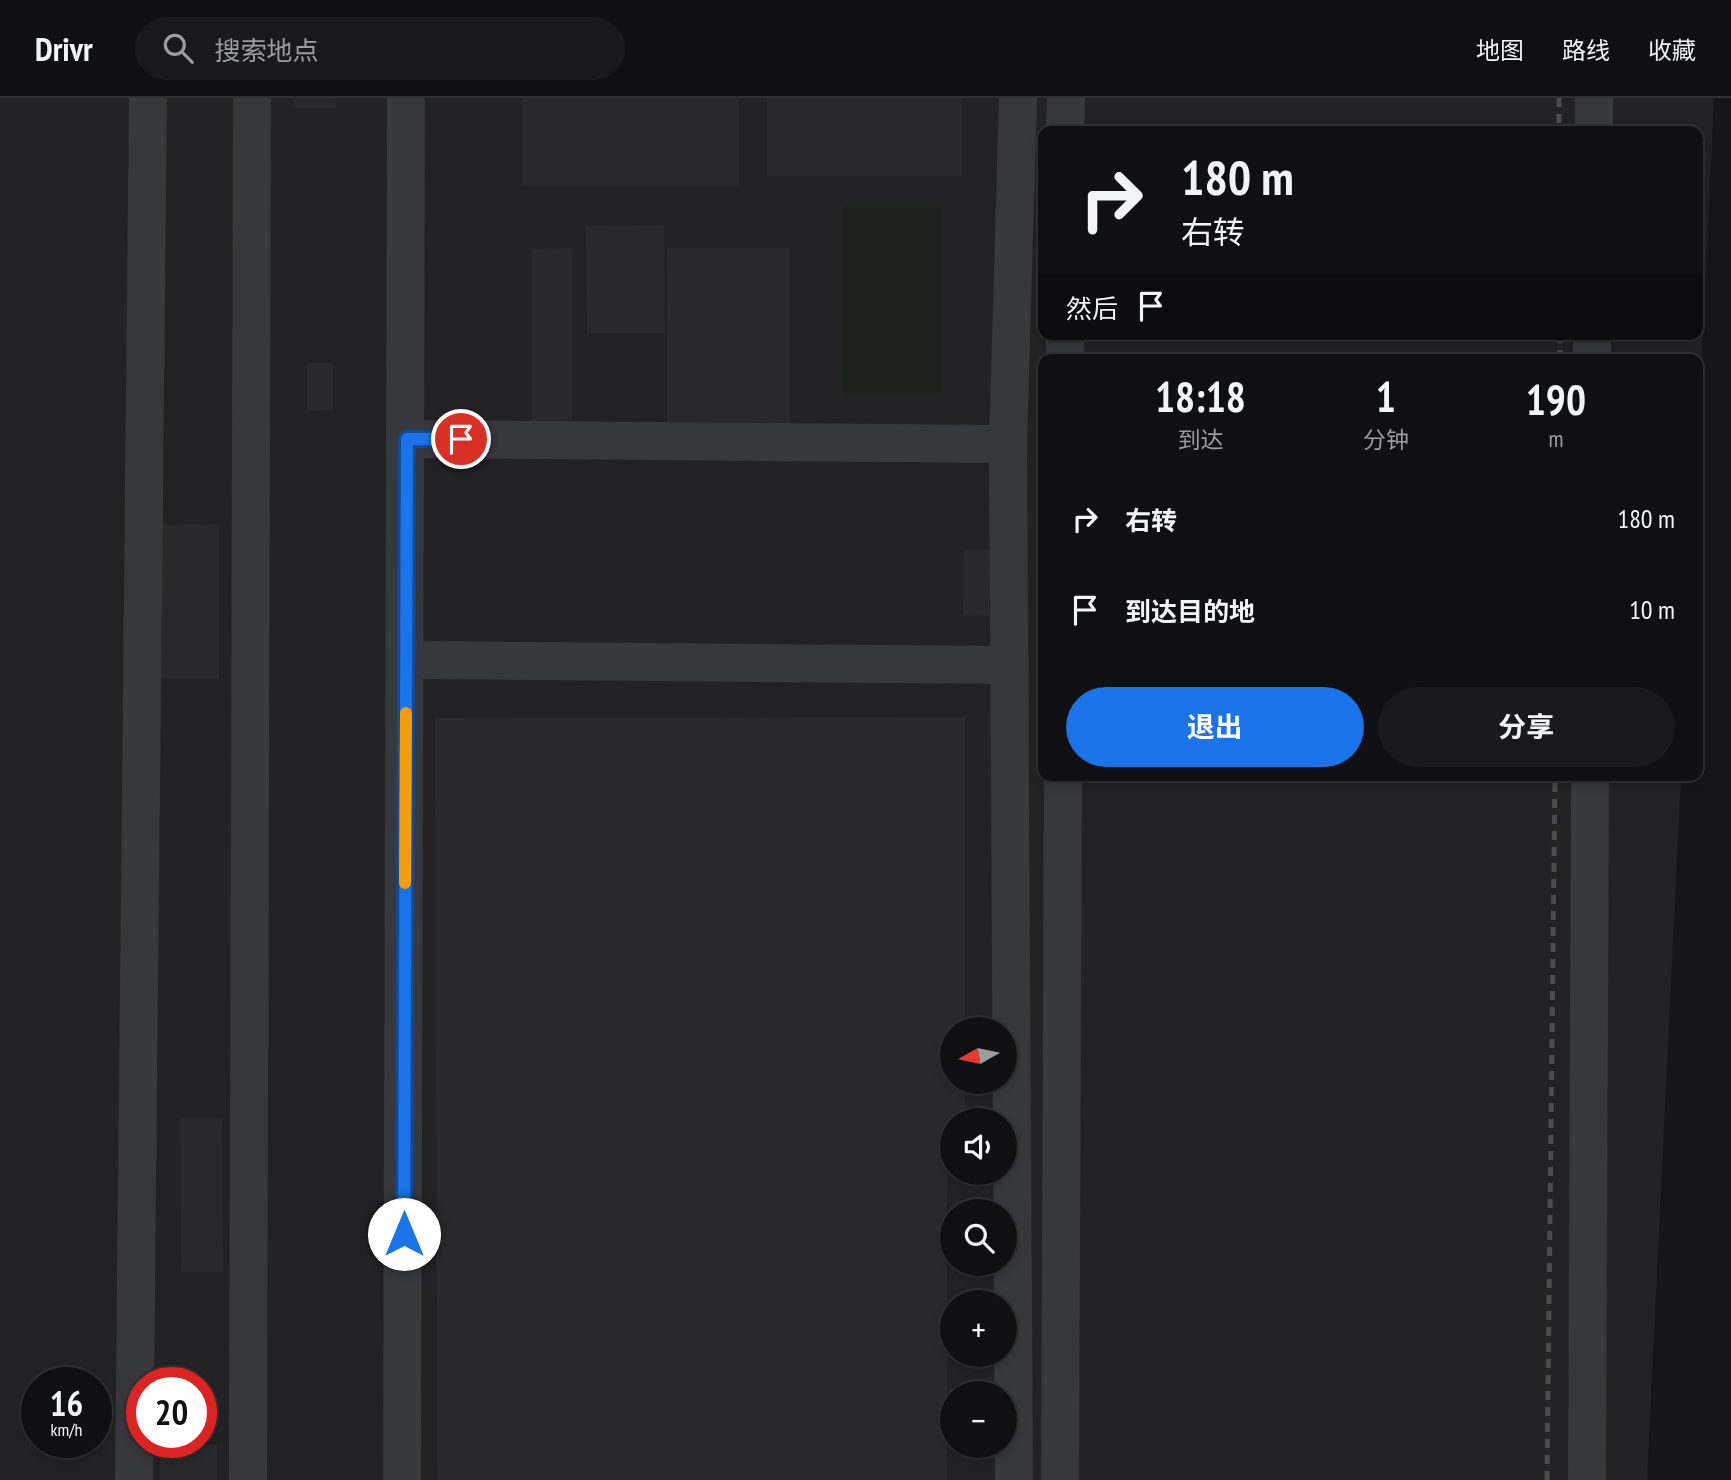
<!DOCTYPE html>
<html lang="zh">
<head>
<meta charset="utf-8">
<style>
	:root { --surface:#101012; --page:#19191b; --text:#f1f3f6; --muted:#9c9d9f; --line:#303032; --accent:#1a73e8 }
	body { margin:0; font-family:"PT Sans Narrow","Noto Sans SC",sans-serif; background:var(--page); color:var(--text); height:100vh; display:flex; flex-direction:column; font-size:26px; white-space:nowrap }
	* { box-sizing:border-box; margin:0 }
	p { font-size:23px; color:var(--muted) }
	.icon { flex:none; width:38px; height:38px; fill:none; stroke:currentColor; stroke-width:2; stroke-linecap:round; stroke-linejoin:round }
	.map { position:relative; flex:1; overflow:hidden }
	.side { position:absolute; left:1038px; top:256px; width:665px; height:427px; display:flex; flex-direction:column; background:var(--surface); border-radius:14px; box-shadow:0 4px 10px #0003,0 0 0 2px var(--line) }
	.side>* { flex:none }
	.hud { position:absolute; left:1038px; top:28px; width:665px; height:214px; border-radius:14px; box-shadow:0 4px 10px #0003,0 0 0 2px var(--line); background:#101012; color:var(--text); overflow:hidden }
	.needle { width:46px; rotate:261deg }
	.tools { position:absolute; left:940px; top:919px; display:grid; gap:14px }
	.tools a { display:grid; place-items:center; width:77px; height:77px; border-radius:50%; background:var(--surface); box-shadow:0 4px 10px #0003,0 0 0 2px var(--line); font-size:35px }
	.speed { position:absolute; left:21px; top:1269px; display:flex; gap:14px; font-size:35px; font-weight:700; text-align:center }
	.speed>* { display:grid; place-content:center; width:91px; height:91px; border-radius:50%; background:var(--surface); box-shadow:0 4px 10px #0003,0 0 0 2px var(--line); line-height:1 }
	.speed small { font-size:18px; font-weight:400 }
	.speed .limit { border:10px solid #d22; background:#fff; color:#111 }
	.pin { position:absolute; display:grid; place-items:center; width:60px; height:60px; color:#fff; margin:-30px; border:4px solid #fff; border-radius:50%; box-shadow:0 2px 7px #0007 }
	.me { position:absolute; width:77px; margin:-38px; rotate:0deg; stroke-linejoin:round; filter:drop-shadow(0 0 5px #0008) }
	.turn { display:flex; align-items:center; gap:24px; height:147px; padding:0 28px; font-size:32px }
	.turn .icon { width:91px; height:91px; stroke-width:2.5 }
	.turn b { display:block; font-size:49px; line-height:60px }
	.then { display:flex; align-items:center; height:66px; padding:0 28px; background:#0003; gap:14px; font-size:26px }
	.eta { display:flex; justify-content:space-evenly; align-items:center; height:119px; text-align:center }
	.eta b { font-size:42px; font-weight:700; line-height:49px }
	.button { display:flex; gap:14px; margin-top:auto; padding:14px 28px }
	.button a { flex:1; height:80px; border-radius:42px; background:var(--accent); color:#fff; font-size:28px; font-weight:700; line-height:80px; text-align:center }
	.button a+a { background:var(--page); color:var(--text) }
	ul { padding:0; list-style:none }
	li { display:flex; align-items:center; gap:21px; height:91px; padding:0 28px }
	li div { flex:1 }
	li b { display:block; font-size:26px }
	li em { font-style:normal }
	header { display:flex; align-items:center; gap:42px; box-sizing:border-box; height:98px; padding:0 35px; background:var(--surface); border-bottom:2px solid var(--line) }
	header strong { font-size:33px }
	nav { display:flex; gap:38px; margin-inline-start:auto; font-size:24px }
	.search { width:490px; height:63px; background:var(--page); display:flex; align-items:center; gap:18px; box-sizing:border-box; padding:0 24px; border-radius:38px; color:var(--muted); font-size:26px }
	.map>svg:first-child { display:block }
</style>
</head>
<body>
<header>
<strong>Drivr</strong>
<div class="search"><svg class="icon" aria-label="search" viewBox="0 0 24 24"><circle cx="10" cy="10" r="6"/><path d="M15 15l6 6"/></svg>搜索地点</div>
<nav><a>地图</a><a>路线</a><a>收藏</a></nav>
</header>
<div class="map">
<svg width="1731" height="1382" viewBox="0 0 1731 1382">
	<rect width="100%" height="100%" fill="#161618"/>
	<path fill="#222225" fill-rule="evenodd" d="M 0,0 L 1714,0 L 1698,339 L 1698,261 L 1043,261 L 1043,677 L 1681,677 L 1647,1382 L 0,1382 ZM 1043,33 L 1698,33 L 1698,236 L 1043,236 ZM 952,931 L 1004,931 L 1004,984 L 952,984 ZM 952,1022 L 1004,1022 L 1004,1074 L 952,1074 ZM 952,1113 L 1004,1113 L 1004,1166 L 952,1166 ZM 952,1204 L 1004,1204 L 1004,1256 L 952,1256 ZM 37,1284 L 96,1284 L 96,1344 L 37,1344 ZM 142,1284 L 201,1284 L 201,1344 L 142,1344 ZM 952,1295 L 1004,1295 L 1004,1348 L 952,1348 Z"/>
	<polygon fill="#1c231d" points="843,108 942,108 941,299 842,299"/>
	<g fill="#29292c">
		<polygon points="293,0 335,0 336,10 293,10"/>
		<rect x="522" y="0" width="217" height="88"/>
		<rect x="767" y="0" width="195" height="78"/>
		<polygon points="664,127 665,235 587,235 586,128"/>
		<polygon points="572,150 572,325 532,325 532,151"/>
		<rect x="667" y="150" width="123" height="182"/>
		<polygon points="307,265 333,265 333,312 307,313"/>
		<polygon points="219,426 219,581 157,581 156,427"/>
		<polygon points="964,452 990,452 989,518 963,517"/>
		<polygon points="965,619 965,931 952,931 952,984 965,984 965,1022 952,1022 952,1031 947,1031 947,1382 437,1382 435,620"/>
		<polygon points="180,1020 222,1020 223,1174 181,1174"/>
		<rect x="160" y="1347" width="57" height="35"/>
	</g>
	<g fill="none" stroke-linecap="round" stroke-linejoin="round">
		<g stroke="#37383d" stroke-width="38">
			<polyline points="1065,33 1066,0"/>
			<polyline points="1594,33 1594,0"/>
			<polyline points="1065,261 1065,236"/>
			<polyline points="1592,261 1592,236"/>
			<polyline points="407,341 1008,346"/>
			<polyline points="406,562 1009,567"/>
			<polyline points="134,1382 148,0"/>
			<polyline points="248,1382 252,0"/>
			<polyline points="402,1382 406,0"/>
			<polyline points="1014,1382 1008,346 1018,0"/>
			<polyline points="1060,1382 1063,677"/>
			<polyline points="1587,1382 1590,677"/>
		</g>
		<g stroke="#4a4c52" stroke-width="5" stroke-dasharray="9 7" stroke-linecap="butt">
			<polyline points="1559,0 1559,33"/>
			<polyline points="1560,236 1560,261"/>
			<polyline points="1547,1382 1555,677"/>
		</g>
	</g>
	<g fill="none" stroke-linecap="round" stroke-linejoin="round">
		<defs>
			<polyline id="route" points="404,1136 407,341 461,341"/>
		</defs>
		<use href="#route" stroke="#114b97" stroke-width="18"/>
		<use href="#route" stroke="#1a73e8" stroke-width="12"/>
		<polyline stroke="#f59e0b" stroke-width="12" points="405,785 406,615"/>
	</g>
</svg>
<div class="tools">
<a><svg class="needle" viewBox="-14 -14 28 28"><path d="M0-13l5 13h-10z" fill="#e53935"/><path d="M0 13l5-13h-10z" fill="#9c9d9f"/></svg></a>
<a><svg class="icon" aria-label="sound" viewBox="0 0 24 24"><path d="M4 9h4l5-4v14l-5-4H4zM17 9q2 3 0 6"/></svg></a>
<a><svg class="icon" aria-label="search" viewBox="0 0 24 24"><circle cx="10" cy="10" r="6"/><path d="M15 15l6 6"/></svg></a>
<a>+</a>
<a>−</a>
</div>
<div class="speed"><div>16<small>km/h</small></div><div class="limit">20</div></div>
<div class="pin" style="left:461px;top:341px;background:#d93025"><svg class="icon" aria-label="arrive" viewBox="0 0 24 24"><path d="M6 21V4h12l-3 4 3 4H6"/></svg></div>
<svg class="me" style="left:404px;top:1136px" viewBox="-20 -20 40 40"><circle r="19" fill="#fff"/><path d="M0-13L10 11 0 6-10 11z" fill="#1a73e8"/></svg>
<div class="hud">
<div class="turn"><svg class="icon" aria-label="right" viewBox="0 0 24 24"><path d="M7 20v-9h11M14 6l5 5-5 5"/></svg><div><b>180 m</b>右转</div></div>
<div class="then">然后<svg class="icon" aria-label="arrive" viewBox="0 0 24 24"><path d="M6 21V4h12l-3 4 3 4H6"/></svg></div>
</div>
<section class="side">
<div class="eta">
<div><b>18:18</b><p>到达</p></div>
<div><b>1</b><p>分钟</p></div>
<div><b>190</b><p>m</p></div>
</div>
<ul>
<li><svg class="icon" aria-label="right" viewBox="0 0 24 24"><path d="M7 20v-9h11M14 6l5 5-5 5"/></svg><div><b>右转</b></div><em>180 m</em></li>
<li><svg class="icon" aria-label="arrive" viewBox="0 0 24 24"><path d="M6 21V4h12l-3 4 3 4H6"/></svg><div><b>到达目的地</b></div><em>10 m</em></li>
</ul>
<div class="button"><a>退出</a><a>分享</a></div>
</section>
</div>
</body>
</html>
